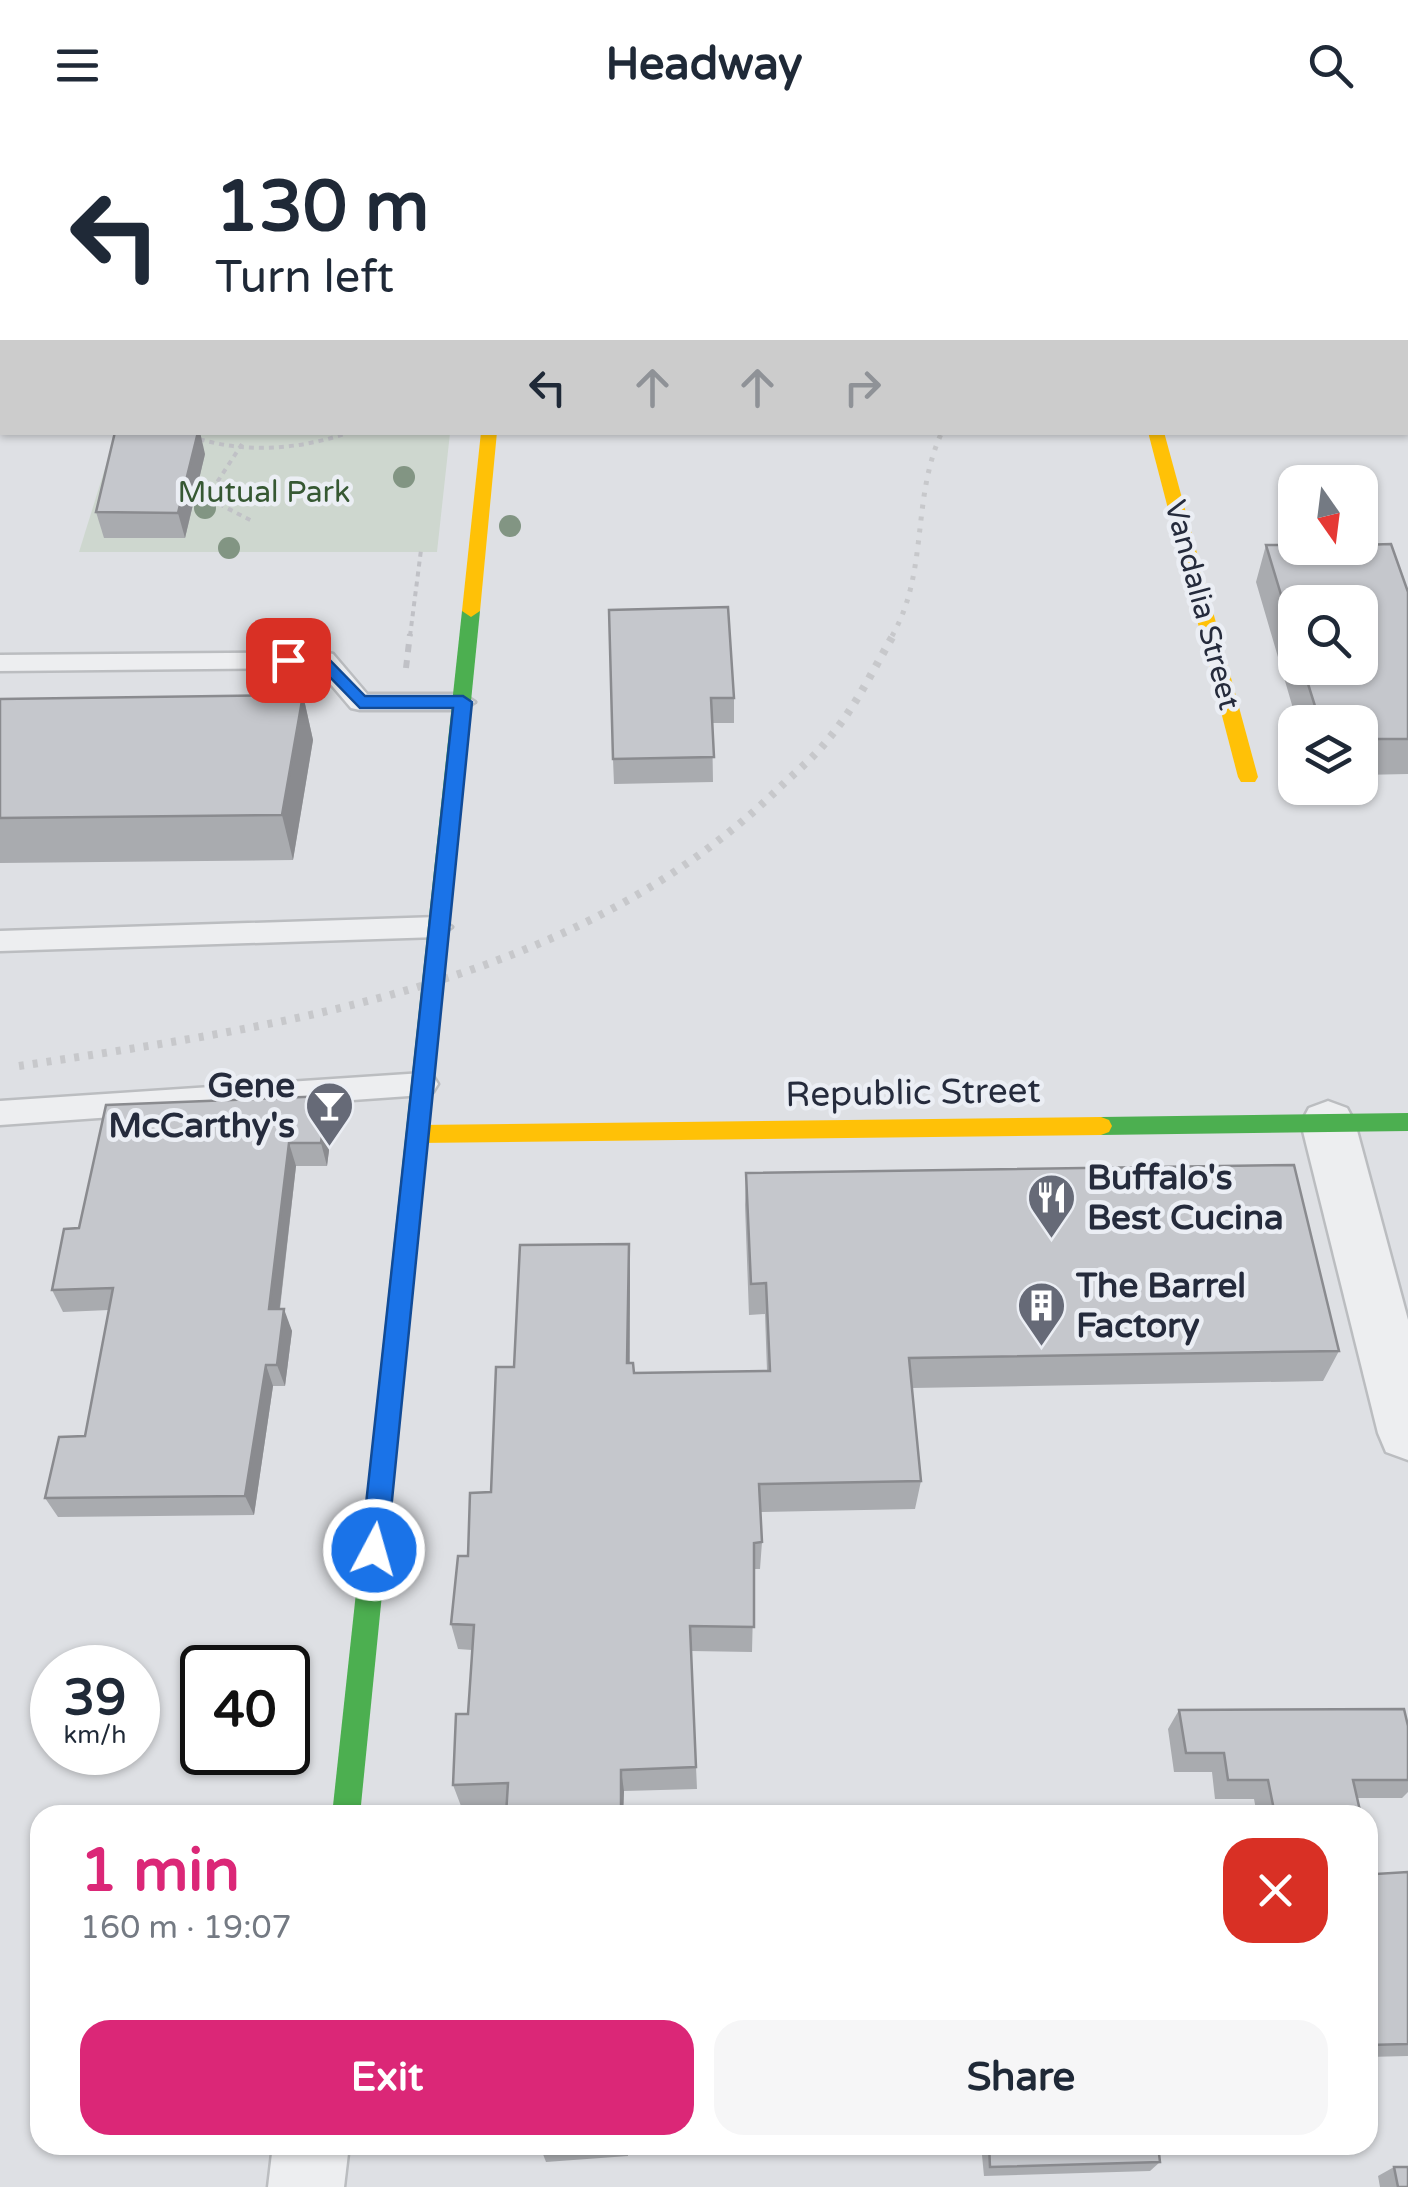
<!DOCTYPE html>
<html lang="en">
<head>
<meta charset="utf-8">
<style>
	:root { --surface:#fff; --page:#f6f6f7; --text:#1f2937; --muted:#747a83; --accent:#db2777 }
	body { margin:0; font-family:"Varela Round",sans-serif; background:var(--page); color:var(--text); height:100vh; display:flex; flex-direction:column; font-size:38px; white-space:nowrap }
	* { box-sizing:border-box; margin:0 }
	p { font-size:32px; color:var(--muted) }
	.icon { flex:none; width:55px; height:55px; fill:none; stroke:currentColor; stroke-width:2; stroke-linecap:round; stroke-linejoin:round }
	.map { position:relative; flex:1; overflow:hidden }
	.details { position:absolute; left:30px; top:1675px; width:1348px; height:350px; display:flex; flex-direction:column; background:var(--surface); border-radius:30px; box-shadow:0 2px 8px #0004 }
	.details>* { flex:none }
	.top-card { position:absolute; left:0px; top:0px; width:1410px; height:305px; box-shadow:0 2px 8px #0004; background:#fff; color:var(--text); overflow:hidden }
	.needle { width:65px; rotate:166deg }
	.tools { position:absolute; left:1278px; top:335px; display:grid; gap:20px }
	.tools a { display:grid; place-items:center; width:100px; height:100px; border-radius:20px; background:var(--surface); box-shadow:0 2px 8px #0004; font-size:50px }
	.speed { position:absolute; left:30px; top:1515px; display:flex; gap:20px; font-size:50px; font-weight:700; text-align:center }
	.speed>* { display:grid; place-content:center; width:130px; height:130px; border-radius:50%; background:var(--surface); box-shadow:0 2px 8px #0004; line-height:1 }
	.speed small { font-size:25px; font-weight:400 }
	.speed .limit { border:5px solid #111; border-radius:15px; background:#fff; color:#111 }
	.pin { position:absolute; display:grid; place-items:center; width:85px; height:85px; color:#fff; margin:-42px; border-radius:20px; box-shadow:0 5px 15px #0006 }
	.me { position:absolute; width:110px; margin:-55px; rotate:6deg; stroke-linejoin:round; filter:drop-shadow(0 0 8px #0008) }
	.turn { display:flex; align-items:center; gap:35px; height:210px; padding:0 50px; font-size:45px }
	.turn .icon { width:130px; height:130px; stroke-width:2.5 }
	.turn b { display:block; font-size:70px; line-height:85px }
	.lanes { display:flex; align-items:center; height:95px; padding:0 50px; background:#0003; justify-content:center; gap:50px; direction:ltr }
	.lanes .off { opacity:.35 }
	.round { display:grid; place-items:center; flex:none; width:105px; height:105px; border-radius:30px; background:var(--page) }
	.overview { display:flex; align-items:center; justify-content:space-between; height:170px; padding:0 50px }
	h1 { font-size:60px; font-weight:700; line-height:75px; color:var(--accent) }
	.button { display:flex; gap:20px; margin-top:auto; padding:20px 50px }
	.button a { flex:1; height:115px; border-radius:30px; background:var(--accent); color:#fff; font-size:40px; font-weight:700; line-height:115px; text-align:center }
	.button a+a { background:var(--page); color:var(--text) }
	header { display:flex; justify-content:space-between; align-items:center; height:130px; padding:0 50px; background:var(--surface); font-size:45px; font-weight:700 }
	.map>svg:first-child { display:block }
</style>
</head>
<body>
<header><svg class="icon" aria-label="menu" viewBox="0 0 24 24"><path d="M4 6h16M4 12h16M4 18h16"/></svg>Headway<svg class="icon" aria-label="search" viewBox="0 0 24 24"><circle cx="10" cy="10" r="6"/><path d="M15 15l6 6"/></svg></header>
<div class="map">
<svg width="1408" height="2057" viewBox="0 0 1408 2057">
	<rect width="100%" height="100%" fill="#dee0e4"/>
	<polygon fill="#ced7cf" points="116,303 450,303 437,422 79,422"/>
	<polygon fill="#acbad0" points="252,0 1408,0 1408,27 1408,2"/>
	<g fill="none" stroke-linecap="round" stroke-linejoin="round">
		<defs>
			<g id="lane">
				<polygon points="324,522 333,524 367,564 463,564 475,572 463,580 360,580 351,578 317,538 0,541 0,525"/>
				<polygon points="438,787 452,797 438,807 0,821 0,801"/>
				<polygon points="423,943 433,946 438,954 433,962 423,965 0,995 0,971"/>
			</g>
			<g id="street">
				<polygon points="1328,971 1347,978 1355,993 1408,1190 1408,1330 1386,1322 1378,1303 1301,993 1309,978"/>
				<polygon points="273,2015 349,2015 344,2057 268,2057"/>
			</g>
		</defs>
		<use href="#lane" stroke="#bbbdc0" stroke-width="5"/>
		<use href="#street" stroke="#bbbdc0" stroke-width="5"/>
		<g stroke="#c0c1c6" stroke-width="4" stroke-dasharray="5 5" stroke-linecap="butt">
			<path d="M 181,302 C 232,325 298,321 350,302"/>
			<polyline points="242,314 212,360 223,376 252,391"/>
			<polyline points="410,506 421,420"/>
		</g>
		<polyline stroke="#c0c1c6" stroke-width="6" stroke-dasharray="8 8" stroke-linecap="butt" points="406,538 410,504"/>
		<use href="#lane" fill="#edeef0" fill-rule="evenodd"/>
		<use href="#street" fill="#edeef0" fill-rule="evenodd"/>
		<g fill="#4caf50" fill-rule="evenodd">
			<polygon points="471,475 480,481 360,1685 332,1685 462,481"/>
			<polygon points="1408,983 1408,1001 1101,1005 1093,1002 1090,996 1093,990 1101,987"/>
		</g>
		<g fill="#ffc107" fill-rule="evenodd">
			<polygon points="481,302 497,302 480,481 471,487 462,481"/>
			<polygon points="1148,302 1164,302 1258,647 1255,652 1241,652 1238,647"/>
			<polygon points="1101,987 1109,990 1112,996 1109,1002 1101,1005 418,1013 410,1010 407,1004 410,998 418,995"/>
		</g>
		<path stroke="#c7c8cb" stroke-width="5" stroke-dasharray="4 8" stroke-linecap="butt" d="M 892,506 C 929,442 911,368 942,302"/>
		<path stroke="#c7c8cb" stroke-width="8" stroke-dasharray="5 9" stroke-linecap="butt" d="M 19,936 C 284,896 575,854 776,661 C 794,643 815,627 830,607 C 856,576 874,538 894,504"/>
	</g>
	<g fill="#829583">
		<circle cx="404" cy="347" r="11"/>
		<circle cx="205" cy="378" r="11"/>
		<circle cx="510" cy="396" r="11"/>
		<circle cx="229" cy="418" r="11"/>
	</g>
	<g fill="#a9abaf" fill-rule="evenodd">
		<polygon points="205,324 185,408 104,408 96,382"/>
		<path d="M 1266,415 L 1408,462 L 1408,644 L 1360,645 L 1360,592 L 1297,592 L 1256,452 ZM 1295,472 L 1360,538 L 1295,538 Z"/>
		<polygon points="728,477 734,568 734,593 712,593 713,652 614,654 613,629"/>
		<polygon points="303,565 313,610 293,730 0,733 0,569"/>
		<polygon points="333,989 327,1036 296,1036 280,1179 292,1201 285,1256 273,1256 254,1385 58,1387 45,1368 85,1306 109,1180 63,1182 52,1160 79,1098"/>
		<polygon points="746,1043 1339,1221 1323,1251 912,1258 921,1351 915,1379 760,1382 762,1412 760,1439 754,1439 752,1522 691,1521 697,1659 624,1661 623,1685 506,1685 506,1675 461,1676 453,1655 468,1584 472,1520 458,1519 451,1494 468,1426 491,1362 514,1237 629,1114 630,1145 630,1233 634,1243 767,1241 765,1184 749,1185 745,1075"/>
		<polygon points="1179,1580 1408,1596 1408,1662 1402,1668 1357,1668 1361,1685 1257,1685 1254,1669 1215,1669 1212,1642 1174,1642 1168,1599"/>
		<polygon points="1368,1710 1376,1744 1408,1742 1408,1926 1368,1927"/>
		<polygon points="541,2015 628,2015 628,2026 546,2032 541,2019"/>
		<polygon points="981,2015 1158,2015 1160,2032 1150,2041 984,2046"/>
		<polygon points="1394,2037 1408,2057 1380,2057 1378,2046"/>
	</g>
	<g fill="#8a8b8f">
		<polygon points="198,302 200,302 205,324 185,408 178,383"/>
		<polygon points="303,565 313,610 293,730 282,685"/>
		<polygon points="327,966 333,989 327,1036 321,1013"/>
		<polygon points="289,1013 296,1036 277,1201 269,1179"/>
		<polygon points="629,1114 630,1145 629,1263 627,1233"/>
		<polygon points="284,1179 292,1201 285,1256 277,1235"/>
		<polygon points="266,1235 273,1256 254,1385 245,1366"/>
		<polygon points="621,1640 624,1661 623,1685 621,1685"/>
	</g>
	<g fill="#c5c7cc" stroke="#8a8b8f" stroke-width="2.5">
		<polygon points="115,302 198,302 178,383 96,382"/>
		<polygon points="1391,414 1408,462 1408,609 1360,609 1360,592 1320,592 1303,538 1360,538 1360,472 1295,472 1295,511 1266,415 1295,415 1295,418 1360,418 1360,415"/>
		<polygon points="728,477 734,568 711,568 714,627 613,629 609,480"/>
		<polygon points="303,565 282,685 0,688 0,569"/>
		<polygon points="327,966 321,1013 289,1013 269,1179 284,1179 277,1235 266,1235 245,1366 45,1368 59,1307 85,1306 113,1158 52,1160 64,1099 79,1098 106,975"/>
		<polygon points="1294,1035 1339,1221 909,1228 921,1351 759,1354 762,1412 754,1413 754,1497 690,1496 696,1637 621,1640 621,1685 506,1685 508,1653 453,1655 456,1584 468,1584 474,1495 451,1494 458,1426 468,1426 470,1363 491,1362 496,1237 514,1237 520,1115 629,1114 627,1233 633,1233 634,1243 770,1241 766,1153 751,1154 746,1043"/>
		<polygon points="1404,1579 1408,1596 1408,1650 1353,1650 1361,1685 1275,1685 1268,1650 1228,1650 1224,1623 1186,1623 1179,1580"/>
		<polygon points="1368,1710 1376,1744 1408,1742 1408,1914 1368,1915"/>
		<polygon points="541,2015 608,2015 541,2019"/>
		<polygon points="989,2015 1158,2015 1160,2032 990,2037"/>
		<polygon points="1394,2037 1408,2037 1408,2057 1398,2057"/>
	</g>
	<polygon fill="#1a73e8" stroke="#114b97" stroke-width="2.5" points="324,524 365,566 463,566 472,572 387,1420 383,1429 374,1432 365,1429 361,1420 453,578 360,578 319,536 288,537 279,530 288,524"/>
	<defs>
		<symbol id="bar-pin" viewBox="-11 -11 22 30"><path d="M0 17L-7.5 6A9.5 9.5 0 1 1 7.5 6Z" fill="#666a77" stroke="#ebeef4"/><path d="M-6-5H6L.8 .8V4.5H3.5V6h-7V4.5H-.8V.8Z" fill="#fff"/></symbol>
		<symbol id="restaurant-pin" viewBox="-11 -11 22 30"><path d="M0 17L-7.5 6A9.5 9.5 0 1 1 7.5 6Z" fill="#666a77" stroke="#ebeef4"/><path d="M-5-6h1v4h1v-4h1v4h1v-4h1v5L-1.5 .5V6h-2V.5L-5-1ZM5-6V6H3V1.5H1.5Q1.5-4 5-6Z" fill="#fff"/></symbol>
		<symbol id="building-pin" viewBox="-11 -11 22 30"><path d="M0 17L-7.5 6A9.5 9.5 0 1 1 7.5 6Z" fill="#666a77" stroke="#ebeef4"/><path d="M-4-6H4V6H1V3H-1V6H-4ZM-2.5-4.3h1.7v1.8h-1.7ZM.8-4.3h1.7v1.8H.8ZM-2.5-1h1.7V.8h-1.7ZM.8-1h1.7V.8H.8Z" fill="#fff"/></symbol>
	</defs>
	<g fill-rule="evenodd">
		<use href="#bar-pin" x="302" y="948" width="55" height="75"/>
		<use href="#restaurant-pin" x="1024" y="1040" width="55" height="75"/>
		<use href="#building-pin" x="1014" y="1148" width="55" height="75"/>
	</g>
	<g text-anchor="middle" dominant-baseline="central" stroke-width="9" stroke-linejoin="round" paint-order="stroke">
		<g font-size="30" fill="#365833" stroke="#ebeef4">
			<text x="264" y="362">Mutual Park</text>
		</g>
		<g font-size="30" fill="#252b3c" stroke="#ebeef4">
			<text transform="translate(1202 475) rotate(75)">Vandalia Street</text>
		</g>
		<g font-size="35" font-weight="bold" fill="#252b3c" stroke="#ebeef4" text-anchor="start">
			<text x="295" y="956" text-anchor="end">Gene<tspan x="295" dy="40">McCarthy's</tspan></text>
			<text x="1087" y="1048">Buffalo's<tspan x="1087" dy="40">Best Cucina</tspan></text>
			<text x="1076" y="1156">The Barrel<tspan x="1076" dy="40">Factory</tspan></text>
		</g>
		<g font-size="35" fill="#252b3c" stroke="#ebeef4">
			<text transform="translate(913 963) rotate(-1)">Republic Street</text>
		</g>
	</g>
</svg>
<div class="tools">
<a><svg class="needle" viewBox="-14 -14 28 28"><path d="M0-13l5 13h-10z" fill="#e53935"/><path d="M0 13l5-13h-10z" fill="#747a83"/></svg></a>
<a><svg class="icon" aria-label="search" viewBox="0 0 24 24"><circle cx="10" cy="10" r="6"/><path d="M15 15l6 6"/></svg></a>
<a><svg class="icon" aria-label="layers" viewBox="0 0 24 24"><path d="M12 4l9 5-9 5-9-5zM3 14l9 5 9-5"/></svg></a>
</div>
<div class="speed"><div>39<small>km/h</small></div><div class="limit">40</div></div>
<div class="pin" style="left:288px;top:530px;background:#d93025"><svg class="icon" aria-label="arrive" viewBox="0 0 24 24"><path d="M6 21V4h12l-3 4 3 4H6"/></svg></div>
<svg class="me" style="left:374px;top:1420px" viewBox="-20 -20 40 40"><circle r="17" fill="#1a73e8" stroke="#fff" stroke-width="3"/><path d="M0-11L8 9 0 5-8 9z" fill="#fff"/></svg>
<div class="top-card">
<div class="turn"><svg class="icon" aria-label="left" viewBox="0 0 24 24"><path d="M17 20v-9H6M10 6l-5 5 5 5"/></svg><div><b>130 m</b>Turn left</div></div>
<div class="lanes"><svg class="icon" aria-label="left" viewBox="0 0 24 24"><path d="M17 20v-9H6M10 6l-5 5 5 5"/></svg><svg class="icon off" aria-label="ahead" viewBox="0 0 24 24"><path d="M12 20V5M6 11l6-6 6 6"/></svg><svg class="icon off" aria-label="ahead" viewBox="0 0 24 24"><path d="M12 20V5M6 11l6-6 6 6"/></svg><svg class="icon off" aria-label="right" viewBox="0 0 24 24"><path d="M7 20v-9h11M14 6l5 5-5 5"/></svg></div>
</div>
<section class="details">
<div class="overview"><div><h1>1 min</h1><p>160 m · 19:07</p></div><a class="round" style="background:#d93025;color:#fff"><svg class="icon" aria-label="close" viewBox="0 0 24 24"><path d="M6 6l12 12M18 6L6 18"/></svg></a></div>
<div class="button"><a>Exit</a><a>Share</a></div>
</section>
</div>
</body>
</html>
